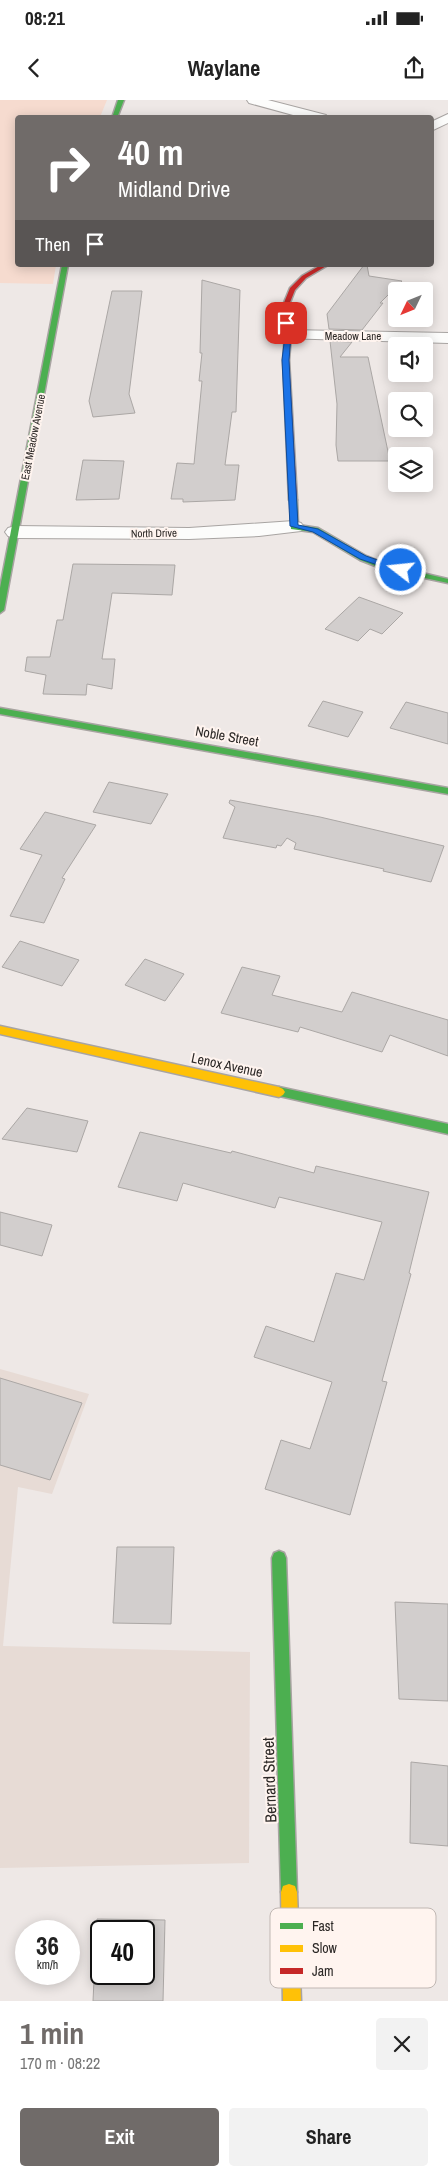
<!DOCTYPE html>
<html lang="en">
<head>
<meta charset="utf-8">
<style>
	:root { --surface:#fff; --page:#f2f2f2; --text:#222; --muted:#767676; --accent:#706b69 }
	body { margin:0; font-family:"Archivo Narrow",sans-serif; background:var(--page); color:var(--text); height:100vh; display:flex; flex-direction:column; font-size:19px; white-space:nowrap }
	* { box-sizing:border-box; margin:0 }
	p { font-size:16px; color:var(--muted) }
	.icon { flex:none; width:28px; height:28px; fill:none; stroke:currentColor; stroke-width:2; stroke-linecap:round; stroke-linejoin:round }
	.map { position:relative; height:1901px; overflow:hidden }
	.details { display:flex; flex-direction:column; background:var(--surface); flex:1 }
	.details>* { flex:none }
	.top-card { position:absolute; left:15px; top:15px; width:419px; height:152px; border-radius:5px; box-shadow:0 2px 12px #0003; background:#706b69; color:#fff; overflow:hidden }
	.needle { width:32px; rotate:227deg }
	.fabs { position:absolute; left:388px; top:182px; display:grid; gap:10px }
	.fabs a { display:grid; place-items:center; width:45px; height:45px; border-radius:5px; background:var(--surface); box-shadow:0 2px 12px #0003; font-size:25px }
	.speed { position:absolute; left:15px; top:1820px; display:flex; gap:10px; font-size:25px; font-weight:700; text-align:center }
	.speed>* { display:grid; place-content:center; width:65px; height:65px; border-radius:50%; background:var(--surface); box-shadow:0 2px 12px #0003; line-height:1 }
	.speed small { font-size:12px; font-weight:400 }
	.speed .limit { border:2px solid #111; border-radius:8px; background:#fff; color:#111 }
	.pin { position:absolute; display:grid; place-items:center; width:42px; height:42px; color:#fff; margin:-21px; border-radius:10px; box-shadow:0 2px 8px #0006 }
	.me { position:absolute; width:55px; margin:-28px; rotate:286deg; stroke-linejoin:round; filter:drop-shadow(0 0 4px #0008) }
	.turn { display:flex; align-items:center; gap:18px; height:105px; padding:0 20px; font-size:22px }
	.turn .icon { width:65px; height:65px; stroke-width:2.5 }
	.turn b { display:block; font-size:35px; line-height:42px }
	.then { display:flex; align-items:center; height:48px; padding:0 20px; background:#0003; gap:10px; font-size:19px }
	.round { display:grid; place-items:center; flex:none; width:52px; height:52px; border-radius:5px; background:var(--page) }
	.summary { display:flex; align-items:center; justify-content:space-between; height:85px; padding:0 20px }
	h1 { font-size:30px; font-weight:700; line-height:38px; color:var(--accent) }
	.action { display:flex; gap:10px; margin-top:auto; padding:10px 20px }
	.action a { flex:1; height:58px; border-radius:5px; background:var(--accent); color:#fff; font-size:20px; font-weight:700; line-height:58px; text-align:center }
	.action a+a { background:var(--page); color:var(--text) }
	.status { display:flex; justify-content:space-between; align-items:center; height:35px; padding:0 25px; background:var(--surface); direction:ltr }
	.status svg { height:14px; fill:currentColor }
	header { display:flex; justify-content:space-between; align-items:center; height:65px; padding:0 20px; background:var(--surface); font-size:22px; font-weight:700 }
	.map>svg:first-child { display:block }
</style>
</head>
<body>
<div class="status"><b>08:21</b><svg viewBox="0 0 49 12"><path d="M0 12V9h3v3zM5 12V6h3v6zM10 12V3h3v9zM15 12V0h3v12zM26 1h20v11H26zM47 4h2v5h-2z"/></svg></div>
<header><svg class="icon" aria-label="back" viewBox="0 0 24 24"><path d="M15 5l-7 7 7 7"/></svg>Waylane<svg class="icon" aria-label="share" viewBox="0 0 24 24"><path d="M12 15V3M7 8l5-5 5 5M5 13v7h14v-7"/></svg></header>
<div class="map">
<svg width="448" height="1901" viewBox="0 0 448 1901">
	<rect width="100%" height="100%" fill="#eee8e6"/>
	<polygon fill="#e7dbd5" points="0,1269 89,1294 52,1394 18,1387 3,1546 250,1552 249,1763 0,1768"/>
	<polygon fill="#f6dbcf" points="0,0 107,0 100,17 18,18 18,165 56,165 53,184 0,183"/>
	<g fill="#d2cecd" stroke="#aba7a5" fill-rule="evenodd">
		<polygon points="364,165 367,165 369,176 402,181 380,203 383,203 362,230 329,229 327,214"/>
		<polygon points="202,180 240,190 236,312 232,312 225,365 239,365 235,400 183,402 183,399 171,399 177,363 194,364 202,281 199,281 202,253 200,253"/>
		<polygon points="112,191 142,191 129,294 135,313 93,317 89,301"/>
		<polygon points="330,241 352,242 340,257 368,257 390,361 338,361 336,345 337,304"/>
		<polygon points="83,360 124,361 119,399 76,400"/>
		<polygon points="73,464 175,465 172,495 112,493 102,559 115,559 112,589 87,584 86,595 43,594 46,575 25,571 27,557 50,557 57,520 63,520"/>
		<polygon points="359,497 403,513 382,534 370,529 358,541 325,529"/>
		<polygon points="323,601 363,612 348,637 308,626"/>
		<polygon points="406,602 448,613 448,644 390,628"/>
		<polygon points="109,682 168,694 151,724 93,712"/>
		<polygon points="230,700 320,717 444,746 431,782 383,771 384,769 294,749 296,743 287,738 281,746 277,745 276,748 223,738 235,707 229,703"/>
		<polygon points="45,712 96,725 62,778 65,779 44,823 10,816 42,755 20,749"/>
		<polygon points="20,841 79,860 62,886 2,867"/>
		<polygon points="145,859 184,874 165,901 125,885"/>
		<polygon points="242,867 280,876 272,895 342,912 352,892 448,920 448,956 390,935 382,952 300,927 298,932 221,913"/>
		<polygon points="27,1008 88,1021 77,1052 2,1039"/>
		<polygon points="140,1032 231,1053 232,1051 314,1073 316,1066 429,1092 409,1173 411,1174 382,1281 387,1282 350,1415 265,1389 281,1340 310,1349 332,1282 254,1257 266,1226 314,1242 336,1173 364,1180 382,1122 279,1097 275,1108 183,1083 177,1101 118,1087"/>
		<polygon points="0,1112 52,1125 42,1156 0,1145"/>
		<polygon points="0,1278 82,1303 50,1380 0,1365"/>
		<polygon points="117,1447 174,1447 171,1524 113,1523"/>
		<polygon points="395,1502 448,1504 448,1601 399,1599"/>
		<polygon points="411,1662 448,1666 448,1746 410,1743"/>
		<path d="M 97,1819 L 165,1820 L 163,1901 L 93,1901 ZM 101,1831 L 144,1831 L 144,1874 L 101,1874 Z"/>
	</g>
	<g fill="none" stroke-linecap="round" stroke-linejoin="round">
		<defs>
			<g id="street">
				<polygon points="247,0 268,0 326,15 327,18 304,18 249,3"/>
				<polygon points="448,14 448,23 431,31 431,22"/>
				<polygon points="288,230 448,233 448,243 282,238 280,235 282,232"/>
				<polygon points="294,421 301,423 304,427 301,431 259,436 189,439 15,438 8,436 5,432 8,428 15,426 189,428"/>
			</g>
			<g id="fast">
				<polygon points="118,0 124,0 117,18 112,18"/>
				<polygon points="62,165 68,165 4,510 0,513 0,488"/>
				<polygon points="290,398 297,400 298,425 318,428 366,456 388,465 448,479 448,483 383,469 360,460 313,432 291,429"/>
				<polygon points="0,608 448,688 448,694 0,614"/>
				<polygon points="279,987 448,1024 448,1034 275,995 273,992 275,989"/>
				<polygon points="279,1451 284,1453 286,1458 297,1792 295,1798 289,1800 283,1798 281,1792 272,1458 274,1453"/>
			</g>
			<g id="slow">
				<polygon points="0,926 279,987 283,989 285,992 283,995 279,997 0,934"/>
				<polygon points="289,1784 295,1786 297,1792 301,1901 283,1901 281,1792 283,1786"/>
			</g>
			<polygon id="jam" points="321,165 328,165 306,178 295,190 287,210 291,235 289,260 297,400 293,402 289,400 283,260 285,235 281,210 290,188 302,176"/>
		</defs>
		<use href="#street" stroke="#a8a4a2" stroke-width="2"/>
		<use href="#fast" stroke="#a8a4a2" stroke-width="3"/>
		<use href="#slow" stroke="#a8a4a2" stroke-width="3"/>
		<use href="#jam" stroke="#a8a4a2" stroke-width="3"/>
		<use href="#street" fill="#fcfcfb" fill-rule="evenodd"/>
		<use href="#fast" fill="#4caf50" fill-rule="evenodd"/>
		<use href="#slow" fill="#ffc107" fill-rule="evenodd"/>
		<use href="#jam" fill="#c62828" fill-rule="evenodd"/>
	</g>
	<polygon fill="#1a73e8" stroke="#114b97" points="286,221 290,223 291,235 289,260 298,425 318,429 366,456 404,469 404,472 398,472 360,459 313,432 290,426 282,260 285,235 283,223"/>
	<g text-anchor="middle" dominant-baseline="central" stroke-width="4" stroke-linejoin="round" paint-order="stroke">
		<g font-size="11" fill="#2c2826" stroke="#fff4ef">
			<text x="353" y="236">Meadow Lane</text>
			<text transform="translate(33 337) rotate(-79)">East Meadow Avenue</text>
			<text transform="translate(154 433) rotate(-1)">North Drive</text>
		</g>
		<g font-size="14" fill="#2c2826" stroke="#fff4ef">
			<text transform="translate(227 636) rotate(10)">Noble Street</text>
			<text transform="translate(227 965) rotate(12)">Lenox Avenue</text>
		</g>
		<g font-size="16" fill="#2c2826" stroke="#fff4ef">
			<text transform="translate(269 1680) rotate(-92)">Bernard Street</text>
		</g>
	</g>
	<rect x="270" y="1808" width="166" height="80" rx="8" fill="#fff4ef" stroke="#c0b7b3" stroke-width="1"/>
	<rect x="280" y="1823" width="23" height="6" fill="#4caf50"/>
	<rect x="280" y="1845" width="23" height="7" fill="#ffc107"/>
	<rect x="280" y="1868" width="23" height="6" fill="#c62828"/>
	<g font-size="14" fill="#2c2826">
		<text x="312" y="1831">Fast</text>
		<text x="312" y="1853">Slow</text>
		<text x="312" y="1876">Jam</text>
	</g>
</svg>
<div class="fabs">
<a><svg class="needle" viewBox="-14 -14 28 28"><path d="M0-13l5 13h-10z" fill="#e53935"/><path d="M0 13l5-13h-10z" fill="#767676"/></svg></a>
<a><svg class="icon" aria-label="sound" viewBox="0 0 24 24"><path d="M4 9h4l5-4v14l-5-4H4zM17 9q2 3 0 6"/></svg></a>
<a><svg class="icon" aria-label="search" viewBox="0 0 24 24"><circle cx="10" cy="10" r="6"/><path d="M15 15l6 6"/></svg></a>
<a><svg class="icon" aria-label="layers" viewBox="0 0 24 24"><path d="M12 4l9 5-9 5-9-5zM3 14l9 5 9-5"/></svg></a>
</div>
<div class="speed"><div>36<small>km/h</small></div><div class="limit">40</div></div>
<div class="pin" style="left:286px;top:223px;background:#d93025"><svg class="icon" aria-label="arrive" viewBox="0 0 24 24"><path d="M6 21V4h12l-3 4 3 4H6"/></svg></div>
<svg class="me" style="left:401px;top:470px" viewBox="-20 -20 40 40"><circle r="17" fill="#1a73e8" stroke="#fff" stroke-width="3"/><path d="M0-11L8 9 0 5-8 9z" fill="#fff"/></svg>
<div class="top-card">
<div class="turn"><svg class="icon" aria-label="right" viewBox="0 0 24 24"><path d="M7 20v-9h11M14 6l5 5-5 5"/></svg><div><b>40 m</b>Midland Drive</div></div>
<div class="then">Then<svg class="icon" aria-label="arrive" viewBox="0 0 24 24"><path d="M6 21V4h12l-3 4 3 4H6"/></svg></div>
</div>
</div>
<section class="details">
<div class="summary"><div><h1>1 min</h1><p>170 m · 08:22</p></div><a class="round"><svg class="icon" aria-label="close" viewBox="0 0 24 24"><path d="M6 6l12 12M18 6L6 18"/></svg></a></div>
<div class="action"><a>Exit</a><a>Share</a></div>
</section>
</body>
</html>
